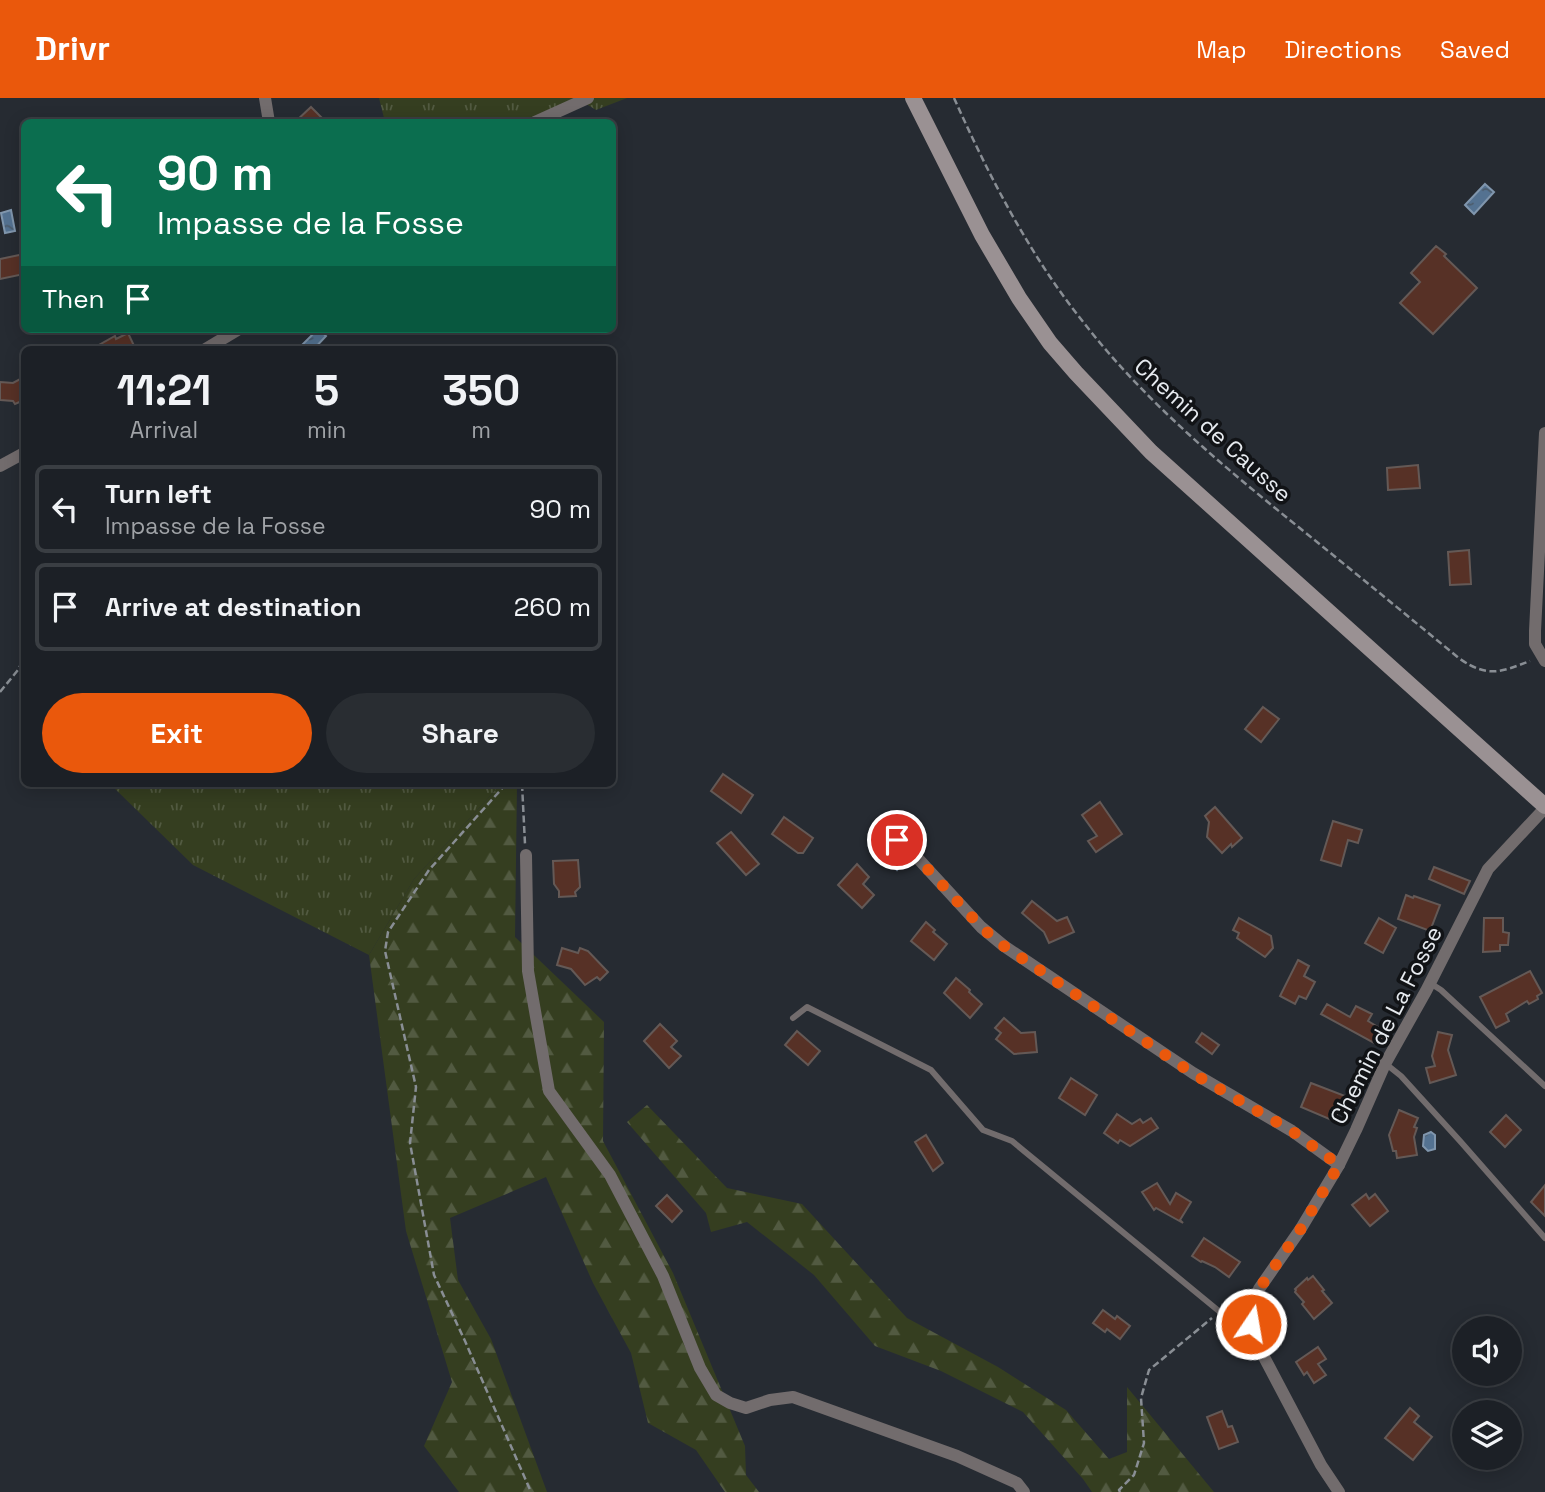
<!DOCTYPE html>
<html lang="en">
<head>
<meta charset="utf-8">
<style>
	:root { --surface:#1c2026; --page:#292d32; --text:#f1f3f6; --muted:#a0a3a7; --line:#3a3e43; --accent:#ea580c }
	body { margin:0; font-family:"Space Grotesk",sans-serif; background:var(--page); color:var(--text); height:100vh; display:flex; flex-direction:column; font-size:26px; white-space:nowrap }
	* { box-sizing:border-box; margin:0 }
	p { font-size:23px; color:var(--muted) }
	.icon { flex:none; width:38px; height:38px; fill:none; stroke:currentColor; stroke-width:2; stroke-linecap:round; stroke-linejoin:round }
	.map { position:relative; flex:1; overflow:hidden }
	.details { position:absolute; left:21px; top:248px; width:595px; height:441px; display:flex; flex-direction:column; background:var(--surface); border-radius:10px; box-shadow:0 4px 18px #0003,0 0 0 2px var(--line) }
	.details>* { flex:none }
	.guide { position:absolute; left:21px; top:21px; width:595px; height:214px; border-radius:10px; box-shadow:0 4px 18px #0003,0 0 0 2px var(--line); background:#0b6e4f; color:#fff; overflow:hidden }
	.controls { position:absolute; left:1452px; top:1218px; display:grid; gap:14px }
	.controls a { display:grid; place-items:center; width:70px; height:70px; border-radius:50%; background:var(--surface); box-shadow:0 4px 18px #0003,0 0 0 2px var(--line); font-size:35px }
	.pin { position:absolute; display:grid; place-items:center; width:60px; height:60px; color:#fff; margin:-30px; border:4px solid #fff; border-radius:50%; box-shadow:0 2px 7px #0007 }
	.me { position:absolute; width:77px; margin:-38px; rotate:12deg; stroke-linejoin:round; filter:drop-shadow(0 0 5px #0008) }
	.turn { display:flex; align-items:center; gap:24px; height:147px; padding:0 21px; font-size:32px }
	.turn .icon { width:91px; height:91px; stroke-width:2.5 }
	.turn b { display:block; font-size:49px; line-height:60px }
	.then { display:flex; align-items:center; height:66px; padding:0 21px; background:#0003; gap:14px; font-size:26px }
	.eta { display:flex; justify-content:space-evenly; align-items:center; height:119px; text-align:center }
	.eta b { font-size:42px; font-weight:800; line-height:49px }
	.primary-button { display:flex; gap:14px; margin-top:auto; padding:14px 21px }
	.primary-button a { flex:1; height:80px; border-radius:42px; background:var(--accent); color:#fff; font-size:28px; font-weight:800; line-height:80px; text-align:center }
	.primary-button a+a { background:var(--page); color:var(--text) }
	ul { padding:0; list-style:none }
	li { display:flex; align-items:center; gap:21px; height:88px; margin:0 14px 10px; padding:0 7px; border:4px solid var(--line); border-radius:10px }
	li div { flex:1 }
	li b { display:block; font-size:26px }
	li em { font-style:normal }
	header { display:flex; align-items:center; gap:42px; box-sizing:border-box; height:98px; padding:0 35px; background:var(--accent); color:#fff }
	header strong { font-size:33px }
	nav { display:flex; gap:38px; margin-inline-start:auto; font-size:24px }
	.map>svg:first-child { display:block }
</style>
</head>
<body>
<header>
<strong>Drivr</strong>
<nav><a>Map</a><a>Directions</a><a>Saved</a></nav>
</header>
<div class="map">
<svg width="1545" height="1394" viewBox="0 0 1545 1394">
	<defs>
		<pattern id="grass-tufts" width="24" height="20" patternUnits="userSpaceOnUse" patternTransform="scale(1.75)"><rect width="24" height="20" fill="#353e20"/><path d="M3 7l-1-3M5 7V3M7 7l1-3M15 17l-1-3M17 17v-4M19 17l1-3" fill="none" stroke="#525a41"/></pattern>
		<pattern id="forest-firs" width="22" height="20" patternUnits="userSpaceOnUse" patternTransform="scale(1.75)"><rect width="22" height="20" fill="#353e20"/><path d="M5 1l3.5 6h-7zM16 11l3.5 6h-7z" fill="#525a41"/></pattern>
		<pattern id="water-ripples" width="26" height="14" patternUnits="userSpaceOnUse" patternTransform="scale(1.75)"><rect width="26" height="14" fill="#547291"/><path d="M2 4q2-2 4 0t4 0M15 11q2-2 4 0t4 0" fill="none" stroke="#4c5c6c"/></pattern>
	</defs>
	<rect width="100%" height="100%" fill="#262b32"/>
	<g fill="url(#grass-tufts)">
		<polygon points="379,0 627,0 596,12 578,1 528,24 385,24"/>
		<polygon points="110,686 501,686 414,781 369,857 193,767"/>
	</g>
	<g fill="url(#forest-firs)">
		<polygon points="501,686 517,686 515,839 604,924 603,1043 673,1175 745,1348 746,1377 759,1394 725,1394 696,1352 648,1325 631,1255 593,1185 546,1079 450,1120 458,1182 491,1241 547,1394 459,1394 424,1348 452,1284 406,1133 369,857 414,781"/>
		<polygon points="647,1007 727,1090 802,1106 907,1220 998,1269 1066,1312 1109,1361 1127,1354 1127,1289 1214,1394 1092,1394 1083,1381 1023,1314 941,1273 875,1248 814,1177 747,1124 711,1134 706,1115 627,1024"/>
	</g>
	<g fill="url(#water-ripples)" stroke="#8096ad" stroke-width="2">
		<polygon points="1485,86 1494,94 1474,116 1465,107"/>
		<polygon points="11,112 15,133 5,135 1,115"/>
		<polygon points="318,231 326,238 313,252 305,252 301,248"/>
		<polygon points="889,749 905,763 897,772 881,757"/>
		<polygon points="1431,1034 1435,1037 1435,1051 1428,1053 1423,1048 1424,1037"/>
	</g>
	<g fill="#573126" stroke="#645956" stroke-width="2">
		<polygon points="311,9 326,24 295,24"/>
		<polygon points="1436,148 1446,156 1444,158 1477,190 1433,236 1400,205 1420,184 1411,175"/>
		<polygon points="24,156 24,176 0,181 0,161"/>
		<polygon points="128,235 136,252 90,252 115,238 116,241"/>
		<polygon points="24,279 24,302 15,306 13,303 0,302 0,284 13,285"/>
		<polygon points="1418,367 1420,390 1388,392 1387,370"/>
		<polygon points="1469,452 1471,486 1450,487 1448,454"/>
		<polygon points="1263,609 1279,621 1261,644 1245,631"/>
		<polygon points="723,676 753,697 741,715 711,693"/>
		<polygon points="1100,704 1122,736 1096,754 1088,743 1097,738 1082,717"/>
		<polygon points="1215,709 1242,740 1232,749 1231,746 1222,755 1207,739 1209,724 1205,718"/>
		<polygon points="784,719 813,740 803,755 798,755 772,736"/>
		<polygon points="1333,723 1362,732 1358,745 1348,742 1341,768 1321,762"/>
		<polygon points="731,734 759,766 746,777 717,745"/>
		<polygon points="578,762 580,789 575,794 576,798 559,799 559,793 554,786 553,763"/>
		<polygon points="857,766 869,779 863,786 874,797 862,810 838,787"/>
		<polygon points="1434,769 1470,783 1464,796 1429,781"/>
		<polygon points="1406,797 1413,800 1414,798 1440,807 1430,833 1398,821"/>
		<polygon points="1032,803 1057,823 1067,819 1074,834 1049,845 1044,834 1022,815"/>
		<polygon points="1239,820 1271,838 1273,850 1265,859 1237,840 1239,835 1233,832"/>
		<polygon points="1379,820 1396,830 1383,855 1365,845"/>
		<polygon points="1484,820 1503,820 1503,834 1509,835 1508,847 1500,847 1500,853 1483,854"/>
		<polygon points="926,824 935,832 933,834 947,846 934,862 911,843"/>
		<polygon points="562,850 578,855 580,850 588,853 608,874 600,882 597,879 585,887 571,871 557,867"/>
		<polygon points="1298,862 1309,868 1304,878 1315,884 1306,901 1299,898 1295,906 1280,898"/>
		<polygon points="1530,873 1542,895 1537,898 1538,901 1529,906 1527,903 1506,916 1509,923 1496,930 1480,899"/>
		<polygon points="956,880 970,892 969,894 982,906 970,920 944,895"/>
		<polygon points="1327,906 1350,919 1356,908 1372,916 1368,923 1391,937 1388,944 1377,940 1374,945 1321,916"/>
		<polygon points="1004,920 1021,935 1035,934 1037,954 1014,956 996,941 1001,935 995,930"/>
		<polygon points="660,926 677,943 671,949 681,958 669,970 644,943"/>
		<polygon points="797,933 820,953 808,967 785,947"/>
		<polygon points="1438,934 1452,937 1448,952 1456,977 1430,985 1426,970 1435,968 1432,958"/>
		<polygon points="1202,935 1219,947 1212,956 1196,944"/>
		<polygon points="1071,980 1097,997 1085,1017 1059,1000"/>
		<polygon points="1311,985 1345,998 1334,1023 1301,1009"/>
		<polygon points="1399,1012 1418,1020 1414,1029 1417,1030 1414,1039 1417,1057 1397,1060 1396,1053 1393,1053 1389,1037"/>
		<polygon points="1117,1016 1132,1026 1140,1021 1143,1025 1151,1020 1158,1030 1130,1048 1120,1042 1118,1045 1104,1035"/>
		<polygon points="1506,1017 1521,1032 1505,1049 1490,1034"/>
		<polygon points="926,1037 943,1065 933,1073 915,1044"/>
		<polygon points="1157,1085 1170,1106 1176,1095 1191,1104 1180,1122 1183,1125 1156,1110 1154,1112 1142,1094"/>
		<polygon points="1545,1087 1545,1118 1531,1104"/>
		<polygon points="1366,1096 1369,1101 1375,1096 1388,1113 1370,1128 1352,1107"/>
		<polygon points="667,1097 682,1113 672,1124 656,1108"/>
		<polygon points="1204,1140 1240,1164 1229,1179 1215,1169 1202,1163 1201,1164 1192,1158"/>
		<polygon points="1313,1178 1324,1192 1322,1193 1332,1205 1314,1221 1302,1206 1304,1204 1295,1194 1296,1192 1295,1191 1307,1180 1308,1182"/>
		<polygon points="1103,1212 1115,1221 1117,1218 1130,1228 1120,1241 1107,1231 1105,1234 1093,1225"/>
		<polygon points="1318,1249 1326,1261 1318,1266 1326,1277 1314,1285 1307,1274 1304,1277 1296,1264"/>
		<polygon points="1410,1310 1419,1318 1414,1324 1432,1339 1413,1362 1385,1340"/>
		<polygon points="1222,1313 1228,1329 1232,1328 1238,1344 1219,1351 1207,1319"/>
	</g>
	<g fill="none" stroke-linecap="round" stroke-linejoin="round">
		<g stroke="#898e94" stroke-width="2.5" stroke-dasharray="7 3.5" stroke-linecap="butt">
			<path d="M 954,0 C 989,78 1030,158 1084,225 C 1143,301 1217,363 1291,423 C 1348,469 1404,515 1460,561 C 1488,580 1501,574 1530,563"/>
			<polyline points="0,594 18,572 24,560"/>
			<polyline points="506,686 429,772 388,834 385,853 416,989 410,1045 434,1177 465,1243 531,1394"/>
			<polyline points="522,686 525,746"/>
			<polyline points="1120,1394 1119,1392 1134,1377 1144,1345 1141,1300 1149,1272 1212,1220"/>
		</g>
		<g stroke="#726c6d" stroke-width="6">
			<polyline points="1430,885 1441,892 1545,988"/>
			<polyline points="793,920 807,909 931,972 983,1032 1012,1043 1220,1214 1231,1214 1251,1210"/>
			<polyline points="1386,966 1401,978 1460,1043 1545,1140"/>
		</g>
		<g stroke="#726c6d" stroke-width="12">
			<polyline points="265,0 269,24"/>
			<polyline points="535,24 588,0"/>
			<polyline points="204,252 239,231"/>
			<polyline points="1545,335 1535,533 1535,546 1545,563"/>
			<polyline points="0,368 24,355"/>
			<polyline points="882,731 912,754 981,829 1004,848 1193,975 1292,1033 1339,1067"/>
			<polyline points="526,757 528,873 549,993 610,1077 663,1178 700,1270 716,1297 730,1305 746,1310 770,1302 793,1299 957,1358 1017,1385 1024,1394"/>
			<polyline points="1339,1394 1321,1367 1254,1240 1251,1210 1259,1191 1300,1132 1339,1067 1356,1032 1385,966 1426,893 1488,771 1545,710"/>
		</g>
		<polyline stroke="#9a9193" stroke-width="16" points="913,0 982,137 1019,200 1050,245 1076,275 1151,354 1545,708"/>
	</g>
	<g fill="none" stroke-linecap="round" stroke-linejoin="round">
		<polyline stroke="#ea580c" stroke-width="12" stroke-dasharray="0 21.6" points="897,742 912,754 981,829 1004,848 1192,975 1292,1033 1339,1067 1300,1132 1259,1191 1251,1210 1251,1226"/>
	</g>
	<g text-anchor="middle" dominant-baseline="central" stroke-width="7" stroke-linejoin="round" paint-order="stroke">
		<g font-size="23" fill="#e6eaef" stroke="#111316">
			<text transform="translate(1213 332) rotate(42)">Chemin de Causse</text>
			<text transform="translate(1386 927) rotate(-63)">Chemin de La Fosse</text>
		</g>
	</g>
</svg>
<div class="controls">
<a><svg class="icon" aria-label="sound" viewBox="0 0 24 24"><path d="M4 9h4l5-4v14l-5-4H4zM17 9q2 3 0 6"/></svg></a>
<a><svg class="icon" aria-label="layers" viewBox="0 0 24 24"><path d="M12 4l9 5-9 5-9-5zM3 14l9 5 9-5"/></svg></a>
</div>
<div class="pin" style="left:897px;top:742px;background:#d93025"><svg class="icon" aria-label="arrive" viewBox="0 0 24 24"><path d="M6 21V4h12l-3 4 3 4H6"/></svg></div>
<svg class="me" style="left:1251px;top:1226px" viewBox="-20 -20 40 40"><circle r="17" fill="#ea580c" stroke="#fff" stroke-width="3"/><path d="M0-11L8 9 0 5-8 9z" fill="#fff"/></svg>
<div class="guide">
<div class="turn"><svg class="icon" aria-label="left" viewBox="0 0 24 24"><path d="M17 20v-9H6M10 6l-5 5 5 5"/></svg><div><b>90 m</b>Impasse de la Fosse</div></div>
<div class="then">Then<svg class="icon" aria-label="arrive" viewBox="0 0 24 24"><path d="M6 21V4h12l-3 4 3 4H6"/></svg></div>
</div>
<section class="details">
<div class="eta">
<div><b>11:21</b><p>Arrival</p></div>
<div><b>5</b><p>min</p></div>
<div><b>350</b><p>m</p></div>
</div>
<ul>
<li><svg class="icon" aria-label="left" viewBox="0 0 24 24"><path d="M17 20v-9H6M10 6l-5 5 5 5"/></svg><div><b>Turn left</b><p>Impasse de la Fosse</p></div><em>90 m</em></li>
<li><svg class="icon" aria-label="arrive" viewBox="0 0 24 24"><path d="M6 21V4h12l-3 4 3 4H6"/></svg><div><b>Arrive at destination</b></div><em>260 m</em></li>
</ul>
<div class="primary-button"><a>Exit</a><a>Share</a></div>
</section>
</div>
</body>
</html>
